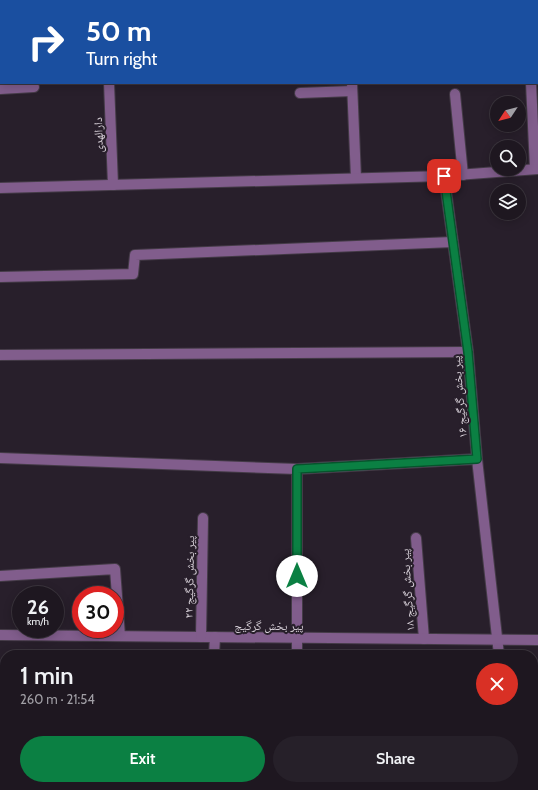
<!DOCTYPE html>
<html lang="en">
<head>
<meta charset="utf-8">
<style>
	:root { --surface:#1e1720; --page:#262029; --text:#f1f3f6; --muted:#a19fa5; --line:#3c363e; --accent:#0b8043 }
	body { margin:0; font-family:Cabin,"Noto Naskh Arabic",sans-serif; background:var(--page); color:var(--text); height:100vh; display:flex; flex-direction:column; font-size:15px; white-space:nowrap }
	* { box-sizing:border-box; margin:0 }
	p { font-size:13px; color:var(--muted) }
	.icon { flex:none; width:22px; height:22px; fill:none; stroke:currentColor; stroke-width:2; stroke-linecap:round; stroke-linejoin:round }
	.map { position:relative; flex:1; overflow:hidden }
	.side { position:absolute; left:0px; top:650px; width:538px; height:140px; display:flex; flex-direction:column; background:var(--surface); border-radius:16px 16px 0 0; box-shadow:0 2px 10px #0003,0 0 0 1px var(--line) }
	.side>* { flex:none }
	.guide { position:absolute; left:0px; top:0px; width:538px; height:84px; box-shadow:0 2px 10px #0003,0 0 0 1px var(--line); background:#1a4fa0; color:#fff; overflow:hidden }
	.needle { width:26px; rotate:234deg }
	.tools { position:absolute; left:490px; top:96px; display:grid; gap:8px }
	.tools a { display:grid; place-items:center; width:36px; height:36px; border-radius:50%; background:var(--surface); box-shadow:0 2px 10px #0003,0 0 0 1px var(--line); font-size:20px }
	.speed { position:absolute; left:12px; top:586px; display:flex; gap:8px; font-size:20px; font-weight:700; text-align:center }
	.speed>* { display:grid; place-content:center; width:52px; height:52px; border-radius:50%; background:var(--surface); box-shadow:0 2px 10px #0003,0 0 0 1px var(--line); line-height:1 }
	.speed small { font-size:10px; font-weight:400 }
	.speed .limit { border:6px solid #d22; background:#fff; color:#111 }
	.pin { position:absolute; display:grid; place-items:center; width:34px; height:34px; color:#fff; margin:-17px; border-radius:8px; box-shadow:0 2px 6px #0006 }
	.me { position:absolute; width:44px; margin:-22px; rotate:0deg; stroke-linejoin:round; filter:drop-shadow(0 0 3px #0008) }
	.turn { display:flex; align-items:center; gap:14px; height:84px; padding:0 20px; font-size:18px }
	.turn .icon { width:52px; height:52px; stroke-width:2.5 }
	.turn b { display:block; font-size:28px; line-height:34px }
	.round { display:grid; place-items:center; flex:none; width:42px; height:42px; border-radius:21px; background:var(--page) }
	.head { display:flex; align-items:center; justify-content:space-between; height:68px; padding:0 20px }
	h1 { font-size:24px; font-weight:600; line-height:30px }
	.button { display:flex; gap:8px; margin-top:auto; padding:8px 20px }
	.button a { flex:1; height:46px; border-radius:24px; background:var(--accent); color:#fff; font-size:16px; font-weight:600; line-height:46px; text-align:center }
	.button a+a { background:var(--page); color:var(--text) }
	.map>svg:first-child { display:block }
</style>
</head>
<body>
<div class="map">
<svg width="538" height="790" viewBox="0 0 538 790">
	<rect width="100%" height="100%" fill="#281f2b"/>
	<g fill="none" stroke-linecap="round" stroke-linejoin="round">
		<defs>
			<g id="minor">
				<polyline points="21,0 21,1"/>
				<polyline points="105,0 105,1"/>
				<polyline points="211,0 211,1"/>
				<polyline points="320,0 320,1"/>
				<polyline points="453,1 471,0"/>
				<polyline points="0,26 1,26"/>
				<polyline points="109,83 113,185"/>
				<polyline points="352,83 356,178"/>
				<polyline points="531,83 535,169"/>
				<polyline points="0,89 34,87"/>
				<polyline points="300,93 352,91"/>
				<polyline points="455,94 463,175"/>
				<polyline points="444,176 468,352 477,459 499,655"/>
				<polyline points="0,188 444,176 538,169"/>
				<polyline points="0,277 133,274 135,255 453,242"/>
				<polyline points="0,355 468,352"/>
				<polyline points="0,458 297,469 477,459"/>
				<polyline points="416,538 424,639"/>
				<polyline points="0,576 115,569 120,636"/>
				<polyline points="0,635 538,640"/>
				<polyline points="201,637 203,518"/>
				<polyline points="214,655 215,637"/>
				<polyline points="297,655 297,469"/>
				<polyline points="0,710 5,710"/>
				<polyline points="533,728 538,728"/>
				<polyline points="190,785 210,785"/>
				<polyline points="301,785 301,790"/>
				<polyline points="507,785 507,790"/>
			</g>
		</defs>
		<use href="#minor" stroke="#443b47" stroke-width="12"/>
		<use href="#minor" stroke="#815d8c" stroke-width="10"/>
	</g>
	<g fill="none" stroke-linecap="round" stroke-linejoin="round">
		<defs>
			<polyline id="route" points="297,576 297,469 477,459 468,352 444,176"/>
		</defs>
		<use href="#route" stroke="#07532c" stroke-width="10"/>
		<use href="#route" stroke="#0b8043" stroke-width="7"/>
	</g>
	<g text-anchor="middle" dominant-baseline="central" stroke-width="4" stroke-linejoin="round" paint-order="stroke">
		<g font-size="12" fill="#d6cfd7" stroke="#281f2b">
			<text transform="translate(98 135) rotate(-92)">دارالهدی</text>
			<text transform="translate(459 397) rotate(-95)">پیر بخش گرگیج ۱۶</text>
			<text transform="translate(189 577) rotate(-89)">پیر بخش گرگیج ۲۲</text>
			<text transform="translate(407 590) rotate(-94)">پیر بخش گرگیج ۱۸</text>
			<text x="269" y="625">پیر بخش گرگیج</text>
		</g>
	</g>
</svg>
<div class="tools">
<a><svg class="needle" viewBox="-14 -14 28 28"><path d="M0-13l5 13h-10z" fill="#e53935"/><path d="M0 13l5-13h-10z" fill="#a19fa5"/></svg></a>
<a><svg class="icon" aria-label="search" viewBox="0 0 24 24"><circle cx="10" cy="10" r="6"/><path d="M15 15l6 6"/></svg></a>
<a><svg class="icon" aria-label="layers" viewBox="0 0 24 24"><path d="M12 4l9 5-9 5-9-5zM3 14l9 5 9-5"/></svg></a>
</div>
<div class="speed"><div>26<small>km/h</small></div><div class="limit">30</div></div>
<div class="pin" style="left:444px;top:176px;background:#d93025"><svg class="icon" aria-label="arrive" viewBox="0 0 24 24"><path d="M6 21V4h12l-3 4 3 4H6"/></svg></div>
<svg class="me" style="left:297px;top:576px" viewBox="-20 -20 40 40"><circle r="19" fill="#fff"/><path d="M0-13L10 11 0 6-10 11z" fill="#0b8043"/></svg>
<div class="guide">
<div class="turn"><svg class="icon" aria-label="right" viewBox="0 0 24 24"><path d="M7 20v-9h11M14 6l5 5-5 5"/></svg><div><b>50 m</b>Turn right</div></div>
</div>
<section class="side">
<div class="head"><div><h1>1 min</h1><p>260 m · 21:54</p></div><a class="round" style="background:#d93025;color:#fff"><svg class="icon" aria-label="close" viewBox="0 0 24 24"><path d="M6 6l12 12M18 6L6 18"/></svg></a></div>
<div class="button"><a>Exit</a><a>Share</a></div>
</section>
</div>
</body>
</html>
